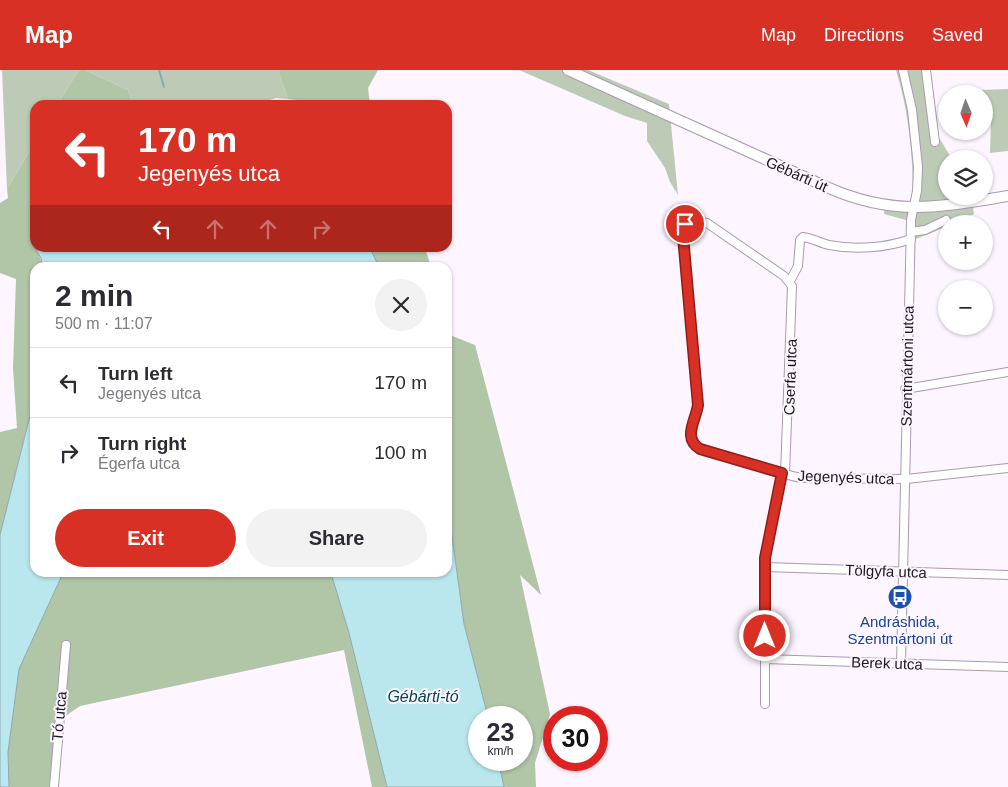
<!DOCTYPE html>
<html lang="en">
<head>
<meta charset="utf-8">
<style>
	:root { --surface:#fff; --page:#f2f2f3; --text:#2b2b33; --muted:#7c7c81; --line:#e1e1e2; --accent:#d93025 }
	body { margin:0; font-family:Arial,sans-serif; background:var(--page); color:var(--text); height:100vh; display:flex; flex-direction:column; font-size:19px; white-space:nowrap }
	* { box-sizing:border-box; margin:0 }
	p { font-size:16px; color:var(--muted) }
	.icon { flex:none; width:28px; height:28px; fill:none; stroke:currentColor; stroke-width:2; stroke-linecap:round; stroke-linejoin:round }
	.map { position:relative; flex:1; overflow:hidden }
	.panel { position:absolute; left:30px; top:192px; width:422px; height:315px; display:flex; flex-direction:column; background:var(--surface); border-radius:15px; box-shadow:0 1px 4px #0004 }
	.panel>* { flex:none }
	.guide { position:absolute; left:30px; top:30px; width:422px; height:152px; border-radius:15px; box-shadow:0 1px 4px #0004; background:#d93025; color:#fff; overflow:hidden }
	.needle { width:32px; rotate:178deg }
	.buttons { position:absolute; left:938px; top:15px; display:grid; gap:10px }
	.buttons a { display:grid; place-items:center; width:55px; height:55px; border-radius:50%; background:var(--surface); box-shadow:0 1px 4px #0004; font-size:25px }
	.speed { position:absolute; left:468px; top:636px; display:flex; gap:10px; font-size:25px; font-weight:700; text-align:center }
	.speed>* { display:grid; place-content:center; width:65px; height:65px; border-radius:50%; background:var(--surface); box-shadow:0 1px 4px #0004; line-height:1 }
	.speed small { font-size:12px; font-weight:400 }
	.speed .limit { border:8px solid #d22; background:#fff; color:#111 }
	.pin { position:absolute; display:grid; place-items:center; width:42px; height:42px; color:#fff; margin:-21px; border:2px solid #fff; border-radius:50%; box-shadow:0 1px 5px #0007 }
	.me { position:absolute; width:55px; margin:-28px; rotate:0deg; stroke-linejoin:round; filter:drop-shadow(0 0 4px #0008) }
	.turn { display:flex; align-items:center; gap:18px; height:105px; padding:0 25px; font-size:22px }
	.turn .icon { width:65px; height:65px; stroke-width:2.5 }
	.turn b { display:block; font-size:35px; line-height:42px }
	.lanes { display:flex; align-items:center; height:48px; padding:0 25px; background:#0003; justify-content:center; gap:25px; direction:ltr }
	.lanes .off { opacity:.35 }
	.round { display:grid; place-items:center; flex:none; width:52px; height:52px; border-radius:26px; background:var(--page) }
	.summary { display:flex; align-items:center; justify-content:space-between; height:85px; padding:0 25px }
	h1 { font-size:30px; font-weight:700; line-height:38px }
	.button { display:flex; gap:10px; margin-top:auto; padding:10px 25px }
	.button a { flex:1; height:58px; border-radius:30px; background:var(--accent); color:#fff; font-size:20px; font-weight:700; line-height:58px; text-align:center }
	.button a+a { background:var(--page); color:var(--text) }
	ul { padding:0; list-style:none }
	li { display:flex; align-items:center; gap:15px; height:70px; padding:0 25px; border-top:1px solid var(--line) }
	li div { flex:1 }
	li b { display:block; font-size:19px }
	li em { font-style:normal }
	header { display:flex; align-items:center; gap:30px; box-sizing:border-box; height:70px; padding:0 25px; background:var(--accent); color:#fff }
	header strong { font-size:24px }
	nav { display:flex; gap:28px; margin-inline-start:auto; font-size:18px }
	.map>svg:first-child { display:block }
</style>
</head>
<body>
<header>
<strong>Map</strong>
<nav><a>Map</a><a>Directions</a><a>Saved</a></nav>
</header>
<div class="map">
<svg width="1008" height="717" viewBox="0 0 1008 717">
	<rect width="100%" height="100%" fill="#fdf5ff"/>
	<g fill="#bdcbb6">
		<polygon points="2,0 79,0 57,35 35,35 35,72 7,119"/>
		<polygon points="85,0 278,0 288,29 276,28 253,35 133,35 128,20"/>
		<polygon points="519,0 588,0 669,34 678,125 670,112 665,98 647,71 647,53 625,46"/>
		<path d="M 896,0 L 930,0 L 938,66 L 952,89 L 946,89 L 946,126 L 971,126 L 974,144 L 953,154 L 946,154 L 946,157 L 906,173 L 906,150 L 884,144 L 885,129 L 910,132 L 913,124 C 913,83 908,39 896,0 Z"/>
		<polygon points="1008,19 1008,81 990,83 991,49 984,50 984,24 981,24 981,20"/>
	</g>
	<g fill="#b1c5a7">
		<polygon points="79,0 85,0 128,20 133,35 57,35"/>
		<polygon points="278,0 378,0 368,18 370,35 300,35 298,30 288,29"/>
		<path d="M 35,72 L 33,163 C 34,176 41,185 42,197 L 35,198 L 35,326 L 0,465 L 0,362 L 17,358 L 13,298 L 16,209 L 0,203 L 0,133 L 8,128 L 7,119 Z"/>
		<polygon points="370,178 425,178 431,197 379,197"/>
		<polygon points="448,256 450,265 475,275 541,525 520,505 550,644 535,693 536,717 504,717 498,690 521,690 521,648 488,647 464,554 448,437"/>
		<polygon points="63,503 331,503 349,563 387,717 372,717 344,580 80,636 57,652 49,717 9,717 8,682 19,599"/>
	</g>
	<g fill="#bae7ee" stroke="#8ba9b0">
		<polygon points="35,139 35,178 370,178 379,197 42,197 41,188 35,178"/>
		<polygon points="35,326 35,502 63,503 19,599 8,682 9,717 0,717 0,465"/>
		<polygon points="448,437 464,554 488,647 479,648 479,690 498,690 504,717 387,717 349,563 331,503 448,502"/>
	</g>
	<g fill="none" stroke-linecap="round" stroke-linejoin="round">
		<polyline stroke="#8ba9b0" stroke-width="2" points="159,0 164,17"/>
		<defs>
			<g id="minor">
				<polyline points="926,0 935,72"/>
				<polyline points="911,162 925,160 946,150"/>
				<path d="M 790,211 L 798,196 L 800,170 L 803,167 C 812,168 820,173 829,175 C 855,180 886,178 911,169"/>
				<polyline points="905,319 1008,302"/>
				<path d="M 785,404 L 792,216 L 784,206 L 707,153 L 691,150 L 685,155 L 683,166 L 698,335 L 690,365 L 697,377 L 782,403 C 788,405 795,407 802,408 L 906,409 L 1008,398"/>
				<polyline points="765,497 1008,505"/>
				<polyline points="765,589 1008,597"/>
				<polyline points="901,594 911,150 917,121 918,97 912,40 903,0"/>
				<polyline points="765,634 765,488 782,403"/>
				<polyline points="54,717 66,575"/>
			</g>
			<path id="major" d="M 568,0 L 829,118 C 895,147 940,137 1008,126"/>
		</defs>
		<use href="#minor" stroke="#ab99b0" stroke-width="10"/>
		<use href="#major" stroke="#ab99b0" stroke-width="12"/>
		<use href="#minor" stroke="#fff" stroke-width="8"/>
		<use href="#major" stroke="#fff" stroke-width="10"/>
	</g>
	<g fill="none" stroke-linecap="round" stroke-linejoin="round">
		<defs>
			<path id="route" d="M 685,154 L 683,166 L 698,335 C 696,350 682,368 700,379 L 782,403 L 765,488 L 765,566"/>
		</defs>
		<use href="#route" stroke="#8d1f18" stroke-width="12"/>
		<use href="#route" stroke="#d93025" stroke-width="9"/>
	</g>
	<defs>
		<symbol id="bus-disc" viewBox="-11 -11 22 22"><circle r="9.5" fill="#1a4fb4" stroke="#fdf5ff"/><path d="M-5-6H5V4H4V6H2V4H-2V6H-4V4H-5ZM-3.5-4V0h7V-4ZM-3.5 1.2v1.5H-2V1.2ZM2 1.2v1.5H3.5V1.2Z" fill="#fff"/></symbol>
	</defs>
	<g fill-rule="evenodd">
		<use href="#bus-disc" x="886" y="513" width="28" height="28"/>
	</g>
	<g text-anchor="middle" dominant-baseline="central" stroke-width="4" stroke-linejoin="round" paint-order="stroke">
		<g font-size="15" fill="#1d171f" stroke="#fdf5ff">
			<text transform="translate(797 104) rotate(24)">Gébárti út</text>
			<text transform="translate(907 296) rotate(-89)">Szentmártoni utca</text>
			<text transform="translate(790 307) rotate(-88)">Cserfa utca</text>
			<text transform="translate(846 407) rotate(2)">Jegenyés utca</text>
			<text transform="translate(886 501) rotate(2)">Tölgyfa utca</text>
			<text transform="translate(887 593) rotate(2)">Berek utca</text>
			<text transform="translate(59 646) rotate(-85)">Tó utca</text>
		</g>
		<g font-size="15" fill="#164399" stroke="#fdf5ff">
			<text x="900" y="551">Andráshida,<tspan x="900" dy="17">Szentmártoni út</tspan></text>
		</g>
		<g font-size="16" font-style="italic" fill="#034750" stroke="#fdf5ff">
			<text x="423" y="626">Gébárti-tó</text>
		</g>
	</g>
</svg>
<div class="buttons">
<a><svg class="needle" viewBox="-14 -14 28 28"><path d="M0-13l5 13h-10z" fill="#e53935"/><path d="M0 13l5-13h-10z" fill="#7c7c81"/></svg></a>
<a><svg class="icon" aria-label="layers" viewBox="0 0 24 24"><path d="M12 4l9 5-9 5-9-5zM3 14l9 5 9-5"/></svg></a>
<a>+</a>
<a>−</a>
</div>
<div class="speed"><div>23<small>km/h</small></div><div class="limit">30</div></div>
<div class="pin" style="left:685px;top:154px;background:#d93025"><svg class="icon" aria-label="arrive" viewBox="0 0 24 24"><path d="M6 21V4h12l-3 4 3 4H6"/></svg></div>
<svg class="me" style="left:765px;top:566px" viewBox="-20 -20 40 40"><circle r="17" fill="#d93025" stroke="#fff" stroke-width="3"/><path d="M0-11L8 9 0 5-8 9z" fill="#fff"/></svg>
<div class="guide">
<div class="turn"><svg class="icon" aria-label="left" viewBox="0 0 24 24"><path d="M17 20v-9H6M10 6l-5 5 5 5"/></svg><div><b>170 m</b>Jegenyés utca</div></div>
<div class="lanes"><svg class="icon" aria-label="left" viewBox="0 0 24 24"><path d="M17 20v-9H6M10 6l-5 5 5 5"/></svg><svg class="icon off" aria-label="ahead" viewBox="0 0 24 24"><path d="M12 20V5M6 11l6-6 6 6"/></svg><svg class="icon off" aria-label="ahead" viewBox="0 0 24 24"><path d="M12 20V5M6 11l6-6 6 6"/></svg><svg class="icon off" aria-label="right" viewBox="0 0 24 24"><path d="M7 20v-9h11M14 6l5 5-5 5"/></svg></div>
</div>
<section class="panel">
<div class="summary"><div><h1>2 min</h1><p>500 m · 11:07</p></div><a class="round"><svg class="icon" aria-label="close" viewBox="0 0 24 24"><path d="M6 6l12 12M18 6L6 18"/></svg></a></div>
<ul>
<li><svg class="icon" aria-label="left" viewBox="0 0 24 24"><path d="M17 20v-9H6M10 6l-5 5 5 5"/></svg><div><b>Turn left</b><p>Jegenyés utca</p></div><em>170 m</em></li>
<li><svg class="icon" aria-label="right" viewBox="0 0 24 24"><path d="M7 20v-9h11M14 6l5 5-5 5"/></svg><div><b>Turn right</b><p>Égerfa utca</p></div><em>100 m</em></li>
</ul>
<div class="button"><a>Exit</a><a>Share</a></div>
</section>
</div>
</body>
</html>
